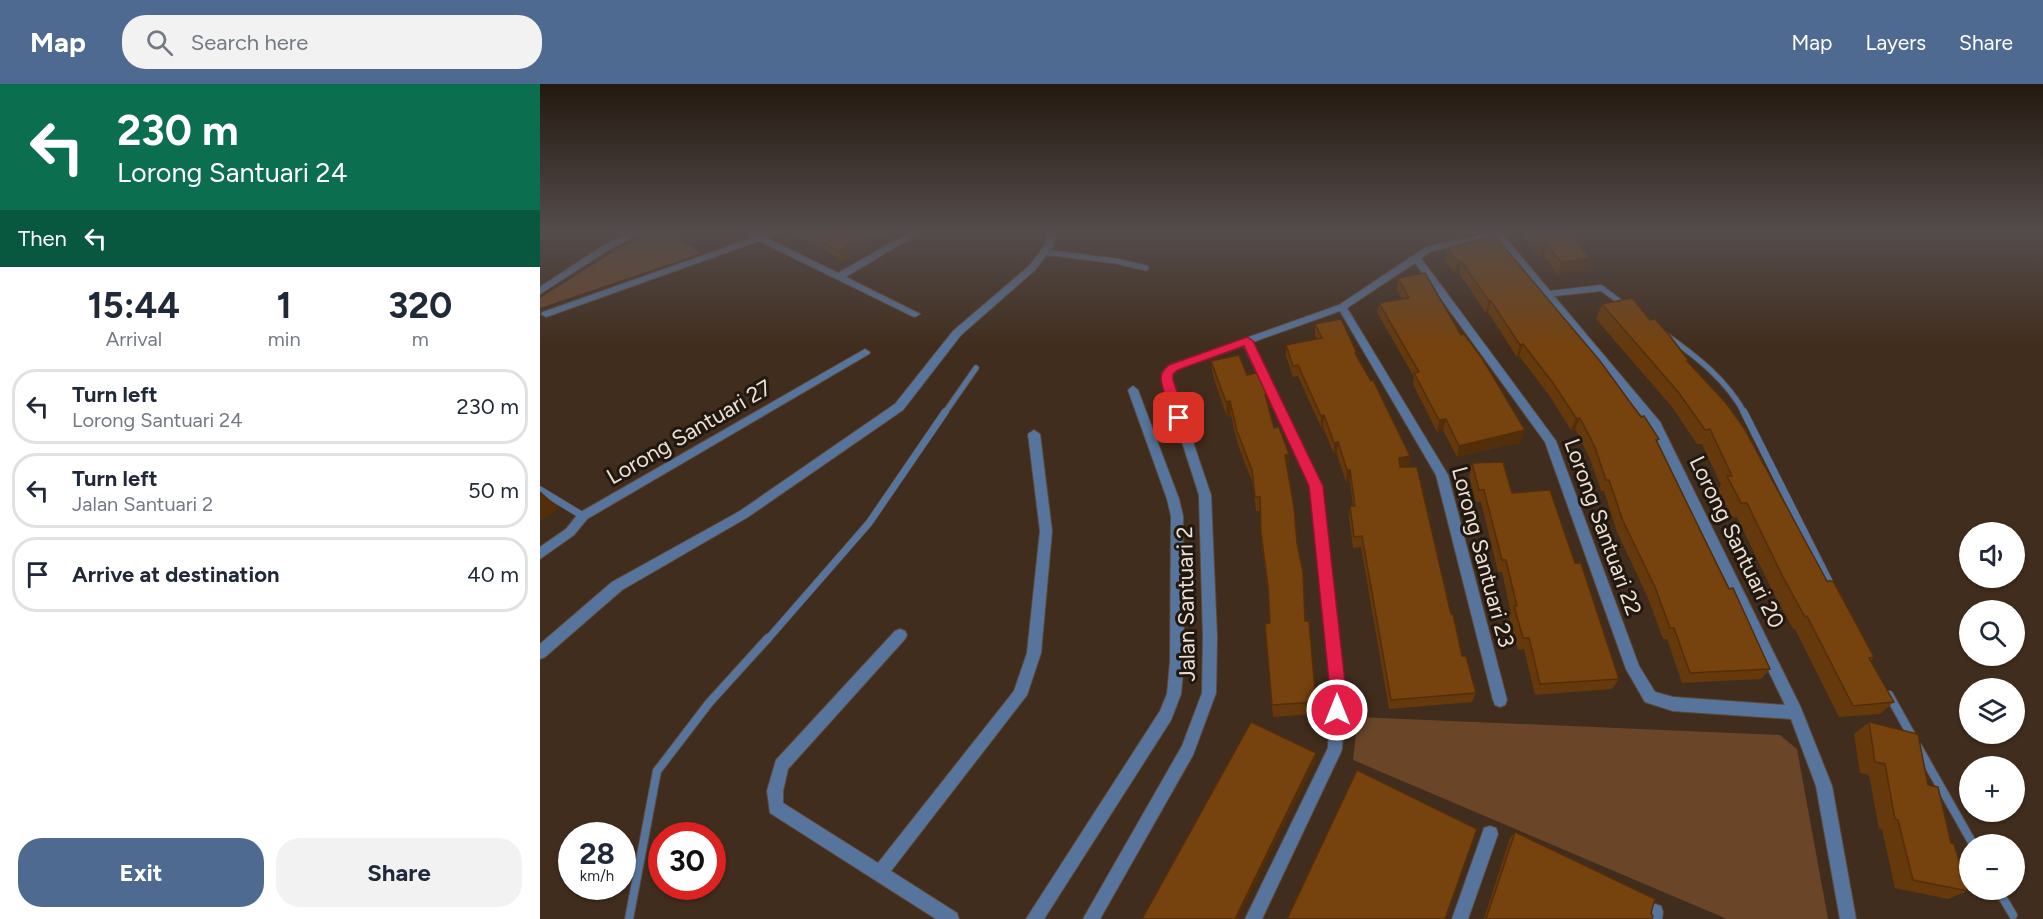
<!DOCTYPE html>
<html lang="en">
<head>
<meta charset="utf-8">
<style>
	:root { --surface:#fff; --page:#f2f2f3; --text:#1f2937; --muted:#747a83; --line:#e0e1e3; --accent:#4e6a90 }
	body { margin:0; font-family:Figtree,sans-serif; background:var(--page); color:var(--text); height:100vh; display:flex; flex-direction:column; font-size:22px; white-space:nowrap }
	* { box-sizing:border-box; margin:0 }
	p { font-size:20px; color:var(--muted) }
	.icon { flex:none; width:33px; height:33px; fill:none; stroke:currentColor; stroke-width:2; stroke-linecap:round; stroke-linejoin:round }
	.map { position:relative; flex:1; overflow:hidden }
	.details { display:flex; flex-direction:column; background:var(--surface); width:540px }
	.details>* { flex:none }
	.guide { background:#0b6e4f; color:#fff; overflow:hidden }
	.controls { position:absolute; left:1419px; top:438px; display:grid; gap:12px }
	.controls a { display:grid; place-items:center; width:66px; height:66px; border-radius:50%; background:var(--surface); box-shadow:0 2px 4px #0004; font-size:30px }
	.speed { position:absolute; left:18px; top:738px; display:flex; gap:12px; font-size:30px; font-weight:700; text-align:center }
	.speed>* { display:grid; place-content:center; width:78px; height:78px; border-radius:50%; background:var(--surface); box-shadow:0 2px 4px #0004; line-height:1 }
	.speed small { font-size:15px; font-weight:400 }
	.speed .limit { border:9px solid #d22; background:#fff; color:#111 }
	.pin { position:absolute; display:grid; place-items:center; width:51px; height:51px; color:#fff; margin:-26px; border-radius:12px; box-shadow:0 3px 9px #0006 }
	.me { position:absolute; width:66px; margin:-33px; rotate:0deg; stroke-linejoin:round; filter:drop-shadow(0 0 4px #0008) }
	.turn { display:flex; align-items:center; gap:21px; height:126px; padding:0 18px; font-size:27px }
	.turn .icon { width:78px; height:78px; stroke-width:2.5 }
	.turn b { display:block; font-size:42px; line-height:51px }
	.then { display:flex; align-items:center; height:57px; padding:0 18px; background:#0003; gap:12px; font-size:22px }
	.eta { display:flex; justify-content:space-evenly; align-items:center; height:102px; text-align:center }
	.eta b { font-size:36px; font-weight:700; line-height:42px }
	.primary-button { display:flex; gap:12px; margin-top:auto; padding:12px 18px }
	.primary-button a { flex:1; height:69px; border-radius:24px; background:var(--accent); color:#fff; font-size:24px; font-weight:700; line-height:69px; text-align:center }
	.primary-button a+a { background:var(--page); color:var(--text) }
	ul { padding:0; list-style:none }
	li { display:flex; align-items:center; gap:18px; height:75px; margin:0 12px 9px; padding:0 6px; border:3px solid var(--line); border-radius:24px }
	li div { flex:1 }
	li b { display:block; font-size:22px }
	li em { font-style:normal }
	header { display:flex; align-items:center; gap:36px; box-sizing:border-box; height:84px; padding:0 30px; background:var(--accent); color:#fff }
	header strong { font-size:28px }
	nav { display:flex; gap:33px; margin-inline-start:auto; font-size:21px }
	.search { width:420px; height:54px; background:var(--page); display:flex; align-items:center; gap:15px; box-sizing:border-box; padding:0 21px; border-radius:24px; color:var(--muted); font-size:22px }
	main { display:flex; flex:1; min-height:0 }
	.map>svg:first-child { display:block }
</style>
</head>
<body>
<header>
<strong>Map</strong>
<div class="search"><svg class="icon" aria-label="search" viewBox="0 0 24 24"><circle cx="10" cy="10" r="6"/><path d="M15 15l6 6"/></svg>Search here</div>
<nav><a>Map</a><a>Layers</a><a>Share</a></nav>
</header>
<main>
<section class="details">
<div class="guide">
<div class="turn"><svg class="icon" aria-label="left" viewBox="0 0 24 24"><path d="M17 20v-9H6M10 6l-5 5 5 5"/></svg><div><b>230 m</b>Lorong Santuari 24</div></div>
<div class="then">Then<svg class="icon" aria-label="left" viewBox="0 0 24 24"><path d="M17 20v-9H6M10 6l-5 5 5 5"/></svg></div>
</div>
<div class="eta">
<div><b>15:44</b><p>Arrival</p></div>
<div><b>1</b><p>min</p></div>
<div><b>320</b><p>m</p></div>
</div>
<ul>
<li><svg class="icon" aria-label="left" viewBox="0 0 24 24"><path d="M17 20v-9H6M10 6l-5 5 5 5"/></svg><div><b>Turn left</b><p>Lorong Santuari 24</p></div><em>230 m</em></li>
<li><svg class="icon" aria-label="left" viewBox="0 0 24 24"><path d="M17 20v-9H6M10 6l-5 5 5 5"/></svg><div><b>Turn left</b><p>Jalan Santuari 2</p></div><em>50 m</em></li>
<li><svg class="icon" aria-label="arrive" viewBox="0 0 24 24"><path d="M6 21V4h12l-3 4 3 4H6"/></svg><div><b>Arrive at destination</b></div><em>40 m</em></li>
</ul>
<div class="primary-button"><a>Exit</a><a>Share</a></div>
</section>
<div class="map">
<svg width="1503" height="835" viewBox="0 0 1503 835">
	<rect width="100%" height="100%" fill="#412d1d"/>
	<g fill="#6a4527">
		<polygon points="115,147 140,147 138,155 162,169 0,224 0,214 78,165"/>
		<polygon points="818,633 1240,651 1257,665 1288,835 1187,835 813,676"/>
	</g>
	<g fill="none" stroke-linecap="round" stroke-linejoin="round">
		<defs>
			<g id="lane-far2">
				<polyline points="503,168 576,177 606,184"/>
				<polyline points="1061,204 1086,222"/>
				<path d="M 1126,251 C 1157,273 1187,296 1205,330"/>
				<polyline points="404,330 436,284"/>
			</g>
			<g id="lane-far1">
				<polyline points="1204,328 1292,503"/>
				<polyline points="0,406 43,432"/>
				<polyline points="227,556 329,439 405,328"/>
			</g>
			<g id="lane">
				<polyline points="1349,611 1373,654"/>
				<polyline points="1378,663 1433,760"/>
				<polyline points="1458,806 1473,831"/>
				<polyline points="89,835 117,687 169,619 228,554"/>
			</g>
			<g id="street">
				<polygon points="94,147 105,147 70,165 0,210 0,203 64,161"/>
				<polygon points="201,147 212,147 220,151 231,147 243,147 227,154 298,189 372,147 382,147 306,193 380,230 375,233 372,232 219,157 9,232 6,233 1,230 3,228 212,154"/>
				<polygon points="508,147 516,147 514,161 495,186 421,251 363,326 208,433 82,506 5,573 0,575 0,560 72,498 200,427 355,320 413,247 489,182 505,161"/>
				<path d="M 951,147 L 960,147 L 1010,207 L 1061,201 L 1066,204 L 1061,207 L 1014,212 L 1120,338 L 1261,624 L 1292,702 L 1316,835 L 1300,835 L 1276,702 L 1251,635 L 1133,627 L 1105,618 L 1086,585 L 1005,358 L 875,179 L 807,224 L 908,391 L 967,616 L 965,621 L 960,623 L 955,621 L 953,616 L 896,391 L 800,227 L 713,258 L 782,402 L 805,607 L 802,665 L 800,670 L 722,835 L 705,835 L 788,664 L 791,607 L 770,402 L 704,262 L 638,285 L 632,290 L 632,296 L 671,411 L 677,553 L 676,609 L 653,671 L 560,835 L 543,835 L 642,662 L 662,609 L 663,553 L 659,411 L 622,296 L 622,289 L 630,281 L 799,221 L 886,163 L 952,149 ZM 955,153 L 1111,343 L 1245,621 L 1133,613 L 1115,608 L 1099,582 L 1016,357 L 881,174 L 892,167 Z"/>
				<polygon points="325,265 330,268 329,270 47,435 34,451 0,475 0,463 26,445 39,429"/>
				<polygon points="593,302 598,306 639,415 643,432 644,578 641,610 631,636 504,835 486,835 620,627 627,610 630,578 631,432 627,415 588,306"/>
				<polygon points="494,346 500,350 512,447 501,569 487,611 351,787 417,829 419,835 396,835 230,729 227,707 236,676 355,547 360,545 365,547 367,551 365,555 248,685 243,707 243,719 338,779 474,607 487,569 500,447 488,350"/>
				<polygon points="950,742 956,744 958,750 928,835 912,835 942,750 944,744"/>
				<polygon points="1115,820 1121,822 1123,828 1122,835 1106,835 1109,822"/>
			</g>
		</defs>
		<use href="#lane-far2" stroke="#5d4a3b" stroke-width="7"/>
		<use href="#lane-far1" stroke="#5d4a3b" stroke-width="8"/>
		<use href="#lane" stroke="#5d4a3b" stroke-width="10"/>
		<use href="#street" stroke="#5d4a3b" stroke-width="2"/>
		<use href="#lane-far2" stroke="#57759c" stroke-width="5"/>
		<use href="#lane-far1" stroke="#57759c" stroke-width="7"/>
		<use href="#lane" stroke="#57759c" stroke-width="8"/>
		<use href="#street" fill="#57759c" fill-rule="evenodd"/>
	</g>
	<g fill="#65390c">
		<polygon points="248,147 356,147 304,177"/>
		<polygon points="986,147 1025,147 1050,174 1045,186 1018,191 1004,172 1000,173 984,156"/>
		<polygon points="907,165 1101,333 1119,355 1117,359 1230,585 1221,595 1142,599 1127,555 1123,555 1108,514 1077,448 1064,407 1061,407 1050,375 1035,345 1031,346 1009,311 979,272 977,273 948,228 946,229 919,189 915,190 905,177"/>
		<polygon points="858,194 981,358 917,373 903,346 897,348 873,300 874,293 838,230 839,219 862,215 857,206"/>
		<polygon points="1062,220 1110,236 1149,277 1148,279 1287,497 1334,573 1331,577 1354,618 1340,630 1299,633 1255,545 1253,545 1231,504 1197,433 1192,433 1178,406 1181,401 1162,360 1157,360 1132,323 1056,235"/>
		<polygon points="775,240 817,272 870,372 868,383 865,383 911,530 922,572 936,609 932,618 849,625 821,463 813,464 809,433 810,422 813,422 810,397 806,398 797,370 794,370 783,343 781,343 758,292 753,293 746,272 746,261 777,255 775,252"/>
		<polygon points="671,277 707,291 730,324 728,324 734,344 749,370 749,385 748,385 776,618 775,630 733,633 725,540 730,539 729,515 722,463 720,427 716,427 713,400 698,361 691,332 687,333 673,292"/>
		<polygon points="932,379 972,409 1035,479 1079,595 1072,605 995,611 984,565 978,566 969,533 971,529 962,488 958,488 941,418 936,418 929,392"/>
		<polygon points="1329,638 1388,701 1411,759 1428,807 1408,815 1355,804 1342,745 1339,745 1329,691 1320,689 1314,650"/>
		<polygon points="975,748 1111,829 1112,835 944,835 970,754"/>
	</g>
	<g fill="#532e0a">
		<polygon points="334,147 356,147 304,177 299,167"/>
		<polygon points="1007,160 1004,172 1000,173 1003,161"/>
		<polygon points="1050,174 1045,186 1018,191 1021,178"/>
		<polygon points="921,177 919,189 915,190 918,178"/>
		<polygon points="949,217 951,217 948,228 946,229"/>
		<polygon points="983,260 979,272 977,273 980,261"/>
		<polygon points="730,309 730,324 725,325 725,310"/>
		<polygon points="690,317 691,332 687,333 686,318"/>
		<polygon points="784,331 783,343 781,343 781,332"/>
		<polygon points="1036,334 1040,334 1035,345 1031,346"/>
		<polygon points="906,335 903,346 897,348 899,336"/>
		<polygon points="985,346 981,358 917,373 919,362"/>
		<polygon points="798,358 797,370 794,370 794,359"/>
		<polygon points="749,370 749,385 745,386 745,371"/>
		<polygon points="870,372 868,383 857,385 859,374"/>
		<polygon points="807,386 810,386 810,397 806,398"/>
		<polygon points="0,407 19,424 0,438"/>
		<polygon points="776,669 776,677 698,835 695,835"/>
	</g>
	<g fill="#76420e" stroke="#532e0a" stroke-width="1.5">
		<polygon points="261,147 334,147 299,167"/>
		<polygon points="990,147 1025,147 1050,174 1021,178 1007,160 1003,161"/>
		<polygon points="954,151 1060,277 1101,333 1104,332 1119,355 1116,356 1189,505 1193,504 1230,585 1150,589 1134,544 1130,544 1115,503 1083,437 1069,396 1066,396 1055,363 1040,334 1036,334 1013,299 983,260 980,261 951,217 949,217 921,177 918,178 907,165"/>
		<polygon points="885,189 921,251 924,250 942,274 985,346 919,362 906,335 899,336 874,289 879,288 839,219 869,214 858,194"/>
		<polygon points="1092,214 1110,236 1115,235 1130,252 1149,277 1147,277 1186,319 1204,344 1287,497 1293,497 1334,573 1329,574 1354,618 1313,622 1267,532 1265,533 1242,491 1207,419 1201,419 1187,392 1192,392 1170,345 1165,346 1139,309 1062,220"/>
		<polygon points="801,235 817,269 815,269 831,297 833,296 870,372 859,374 860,383 877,383 911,530 913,530 922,572 926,572 936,609 851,616 822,452 814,453 810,422 815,422 810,386 807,386 798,358 794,359 784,331 781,332 758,281 753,282 746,261 782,254 775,240"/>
		<polygon points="699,271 707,291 720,288 730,309 725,310 734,344 739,343 749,370 745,371 754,423 757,459 763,488 765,537 769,537 776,618 732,621 725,540 730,539 728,502 721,449 720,413 715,413 712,386 697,347 690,317 686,318 671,277"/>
		<polygon points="963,378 972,409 1010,406 1035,479 1041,479 1079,595 1000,600 989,554 983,554 974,522 977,522 966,476 962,476 944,406 939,406 932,379"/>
		<polygon points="711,638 776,669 695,835 602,835"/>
		<polygon points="1329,638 1378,650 1388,701 1398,703 1411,759 1414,760 1428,807 1373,796 1358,736 1355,735 1345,680 1335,678"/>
		<polygon points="817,686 937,745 905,835 747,835"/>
		<polygon points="975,748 1115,815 1111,829 1113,832 1112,835 946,835"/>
	</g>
	<linearGradient id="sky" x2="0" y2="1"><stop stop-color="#241910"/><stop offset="0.56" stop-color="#544c4c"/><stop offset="1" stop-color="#544c4c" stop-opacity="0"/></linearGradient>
	<rect width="1503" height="264" fill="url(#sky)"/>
	<path fill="#e11d48" stroke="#92132f" stroke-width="1.5" d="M 707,253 L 713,257 L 783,402 L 806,607 L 802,632 L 797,634 L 791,632 L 788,626 L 790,607 L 769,402 L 704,262 L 638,286 L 633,290 L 633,296 L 646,334 L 644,337 L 639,339 C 632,336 621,302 621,293 C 622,287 625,284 629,281 Z"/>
	<g text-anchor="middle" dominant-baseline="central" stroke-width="6" stroke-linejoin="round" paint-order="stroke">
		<g font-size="22" fill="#eee0d6" stroke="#211810">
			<text transform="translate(149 348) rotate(-30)">Lorong Santuari 27</text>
			<text transform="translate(1063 443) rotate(70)">Lorong Santuari 22</text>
			<text transform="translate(1197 458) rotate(64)">Lorong Santuari 20</text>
			<text transform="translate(943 473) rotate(75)">Lorong Santuari 23</text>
			<text transform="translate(646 520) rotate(-91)">Jalan Santuari 2</text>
		</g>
	</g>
</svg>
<div class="controls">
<a><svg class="icon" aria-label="sound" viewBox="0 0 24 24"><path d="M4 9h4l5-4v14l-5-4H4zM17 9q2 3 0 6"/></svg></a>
<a><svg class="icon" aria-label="search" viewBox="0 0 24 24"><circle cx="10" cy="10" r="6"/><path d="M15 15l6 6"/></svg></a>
<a><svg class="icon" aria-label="layers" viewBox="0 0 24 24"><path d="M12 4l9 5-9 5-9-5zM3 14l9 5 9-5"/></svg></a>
<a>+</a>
<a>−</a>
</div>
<div class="speed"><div>28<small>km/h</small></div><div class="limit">30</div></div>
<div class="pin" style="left:639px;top:334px;background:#d93025"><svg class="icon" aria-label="arrive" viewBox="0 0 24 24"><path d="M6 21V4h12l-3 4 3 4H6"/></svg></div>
<svg class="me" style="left:797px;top:626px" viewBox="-20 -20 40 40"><circle r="17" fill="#e11d48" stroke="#fff" stroke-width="3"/><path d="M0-11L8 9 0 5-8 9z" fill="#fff"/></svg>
</div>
</main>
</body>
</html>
